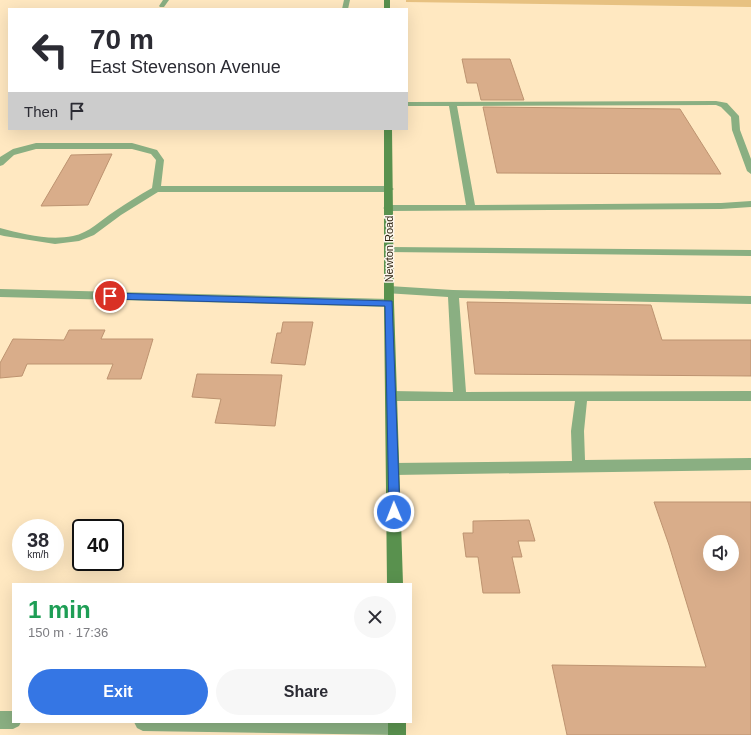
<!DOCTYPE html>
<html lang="en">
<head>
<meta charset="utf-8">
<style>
	:root { --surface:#fff; --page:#f7f7f7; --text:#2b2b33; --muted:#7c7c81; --accent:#3576e4 }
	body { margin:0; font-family:Arial,sans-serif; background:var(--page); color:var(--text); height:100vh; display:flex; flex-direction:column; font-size:15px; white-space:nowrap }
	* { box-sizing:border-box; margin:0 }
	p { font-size:13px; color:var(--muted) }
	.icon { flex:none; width:22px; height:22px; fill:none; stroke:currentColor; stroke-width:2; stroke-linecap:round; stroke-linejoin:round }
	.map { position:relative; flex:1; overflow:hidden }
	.sheet { position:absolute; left:12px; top:583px; width:400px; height:140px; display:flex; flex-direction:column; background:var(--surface); border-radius:0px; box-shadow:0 4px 16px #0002 }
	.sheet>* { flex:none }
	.hud { position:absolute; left:8px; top:8px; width:400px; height:122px; border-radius:0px; box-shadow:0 4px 16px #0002; background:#fff; color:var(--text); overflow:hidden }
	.tools { position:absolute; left:703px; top:535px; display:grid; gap:8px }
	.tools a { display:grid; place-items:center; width:36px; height:36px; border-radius:50%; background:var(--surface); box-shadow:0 4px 16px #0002; font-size:20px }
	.speed { position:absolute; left:12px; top:519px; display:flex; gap:8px; font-size:20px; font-weight:700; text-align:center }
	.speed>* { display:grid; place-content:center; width:52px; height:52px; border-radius:50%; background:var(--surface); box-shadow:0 4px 16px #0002; line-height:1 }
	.speed small { font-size:10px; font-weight:400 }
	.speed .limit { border:2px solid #111; border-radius:6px; background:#fff; color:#111 }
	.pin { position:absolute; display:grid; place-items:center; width:34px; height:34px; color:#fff; margin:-17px; border:2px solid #fff; border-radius:50%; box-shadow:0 1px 4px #0007 }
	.me { position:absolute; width:44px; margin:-22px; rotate:359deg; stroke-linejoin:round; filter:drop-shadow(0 0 3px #0008) }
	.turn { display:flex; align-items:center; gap:14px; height:84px; padding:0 16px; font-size:18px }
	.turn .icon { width:52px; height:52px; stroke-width:2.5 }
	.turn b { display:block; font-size:28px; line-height:34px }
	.then { display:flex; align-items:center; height:38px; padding:0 16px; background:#0003; gap:8px; font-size:15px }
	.round { display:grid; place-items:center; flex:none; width:42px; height:42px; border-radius:21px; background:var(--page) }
	.summary { display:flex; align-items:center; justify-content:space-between; height:68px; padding:0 16px }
	h1 { font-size:24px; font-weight:600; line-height:30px; color:#1e9e55 }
	.action { display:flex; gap:8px; margin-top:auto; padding:8px 16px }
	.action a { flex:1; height:46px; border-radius:24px; background:var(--accent); color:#fff; font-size:16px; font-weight:600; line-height:46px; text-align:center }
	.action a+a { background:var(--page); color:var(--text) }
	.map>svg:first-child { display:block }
</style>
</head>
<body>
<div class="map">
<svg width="751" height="735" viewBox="0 0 751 735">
	<rect width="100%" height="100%" fill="#ffe8c1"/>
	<polygon fill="#e7c181" points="406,0 751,0 751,7 406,2"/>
	<g fill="#d9ad8a" stroke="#bd9370" fill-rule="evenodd">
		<polygon points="462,59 510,59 524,100 481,100 477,83 467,83"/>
		<polygon points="483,107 680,109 721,174 497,173"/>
		<polygon points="112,154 88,205 41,206 71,155"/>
		<polygon points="467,302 651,305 662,340 751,340 751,376 475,374"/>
		<polygon points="283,322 313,322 305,365 271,363 277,333 281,333"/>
		<polygon points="69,330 105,330 101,339 153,339 141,379 107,379 113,364 27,364 22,376 0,378 0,363 13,339 64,340"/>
		<polygon points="197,374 282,375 275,426 215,423 221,399 192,397"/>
		<path d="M 654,502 L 751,502 L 751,735 L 567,735 L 552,665 L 706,667 L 669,545 ZM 710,542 L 732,542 L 732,564 L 710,564 Z"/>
		<polygon points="529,520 535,541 518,541 522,557 512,557 520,593 483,593 478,557 466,557 463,533 473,533 473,521"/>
	</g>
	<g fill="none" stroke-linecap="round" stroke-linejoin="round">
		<g fill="#8aaf82" fill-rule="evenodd">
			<polygon points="163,0 169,0 164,7 160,7 159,6"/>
			<polygon points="344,0 350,0 348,9 342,9"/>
			<polygon points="716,101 727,103 739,116 740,130 751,159 751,174 747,171 732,130 731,117 721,107 716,105 457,106 475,205 721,203 751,201 751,207 721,209 388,211 383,208 388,205 466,205 449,106 407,106 407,102"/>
			<path d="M 36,143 L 132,143 L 157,150 L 164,160 L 161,186 L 389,186 L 394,189 L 389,192 L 158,192 L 121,215 L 94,235 L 79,241 L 55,244 L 4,236 L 0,235 L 0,228 C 23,234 49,241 73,236 C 89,233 101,220 115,211 C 127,203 139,195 152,188 L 156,160 L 151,154 L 132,149 L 36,149 L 14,155 L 3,165 L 0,166 L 0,157 L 13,149 Z"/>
			<polygon points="389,247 751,250 751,256 385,252 384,250"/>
			<polygon points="389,286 453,290 751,296 751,304 459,298 466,392 751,391 751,401 587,401 584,431 585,460 751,458 751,470 393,475 388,473 386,469 388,465 393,463 572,461 571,431 575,401 391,401 387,400 385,396 387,392 391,391 453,392 448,297 385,293 384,290 385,287"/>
			<polygon points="0,711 13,711 13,722 21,722 19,726 13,729 0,729"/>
			<polygon points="134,722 404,722 406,726 403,732 397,735 143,731 137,728"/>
		</g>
		<polygon fill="#8aaf82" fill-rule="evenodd" points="0,289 389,299 393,300 394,303 393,306 389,307 0,297"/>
		<g fill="#59914e" fill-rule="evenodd">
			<rect x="384" y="0" width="6" height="9"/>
			<polygon points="384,129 392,129 394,303 403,584 387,584 384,303"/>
			<rect x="388" y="722" width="18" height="13"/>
		</g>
	</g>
	<polygon fill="#3576e4" stroke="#224d94" points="110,293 392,301 400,512 398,516 394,517 390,516 389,512 385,306 110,299 106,296"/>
	<g text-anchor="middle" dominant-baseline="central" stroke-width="3" stroke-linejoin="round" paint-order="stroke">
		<g font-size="11" fill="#291e0c" stroke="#fdf7ee">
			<text transform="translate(389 249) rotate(-90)">Newton Road</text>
		</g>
	</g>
</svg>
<div class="tools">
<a><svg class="icon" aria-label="sound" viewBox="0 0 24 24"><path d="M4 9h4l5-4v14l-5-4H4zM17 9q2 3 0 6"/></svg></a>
</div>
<div class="speed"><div>38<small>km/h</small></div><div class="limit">40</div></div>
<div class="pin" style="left:110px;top:296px;background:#d93025"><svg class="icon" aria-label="arrive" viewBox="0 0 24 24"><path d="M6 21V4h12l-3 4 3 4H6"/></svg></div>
<svg class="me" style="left:394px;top:512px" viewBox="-20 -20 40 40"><circle r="17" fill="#3576e4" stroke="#fff" stroke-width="3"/><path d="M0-11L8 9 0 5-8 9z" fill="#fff"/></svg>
<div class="hud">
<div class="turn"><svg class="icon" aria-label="left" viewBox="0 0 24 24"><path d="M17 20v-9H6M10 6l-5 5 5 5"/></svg><div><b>70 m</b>East Stevenson Avenue</div></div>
<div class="then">Then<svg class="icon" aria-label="arrive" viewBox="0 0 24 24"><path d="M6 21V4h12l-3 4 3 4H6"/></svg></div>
</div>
<section class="sheet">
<div class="summary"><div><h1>1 min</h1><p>150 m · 17:36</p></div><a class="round"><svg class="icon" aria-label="close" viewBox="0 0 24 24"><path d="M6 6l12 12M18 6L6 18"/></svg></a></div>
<div class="action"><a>Exit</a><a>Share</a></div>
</section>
</div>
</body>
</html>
